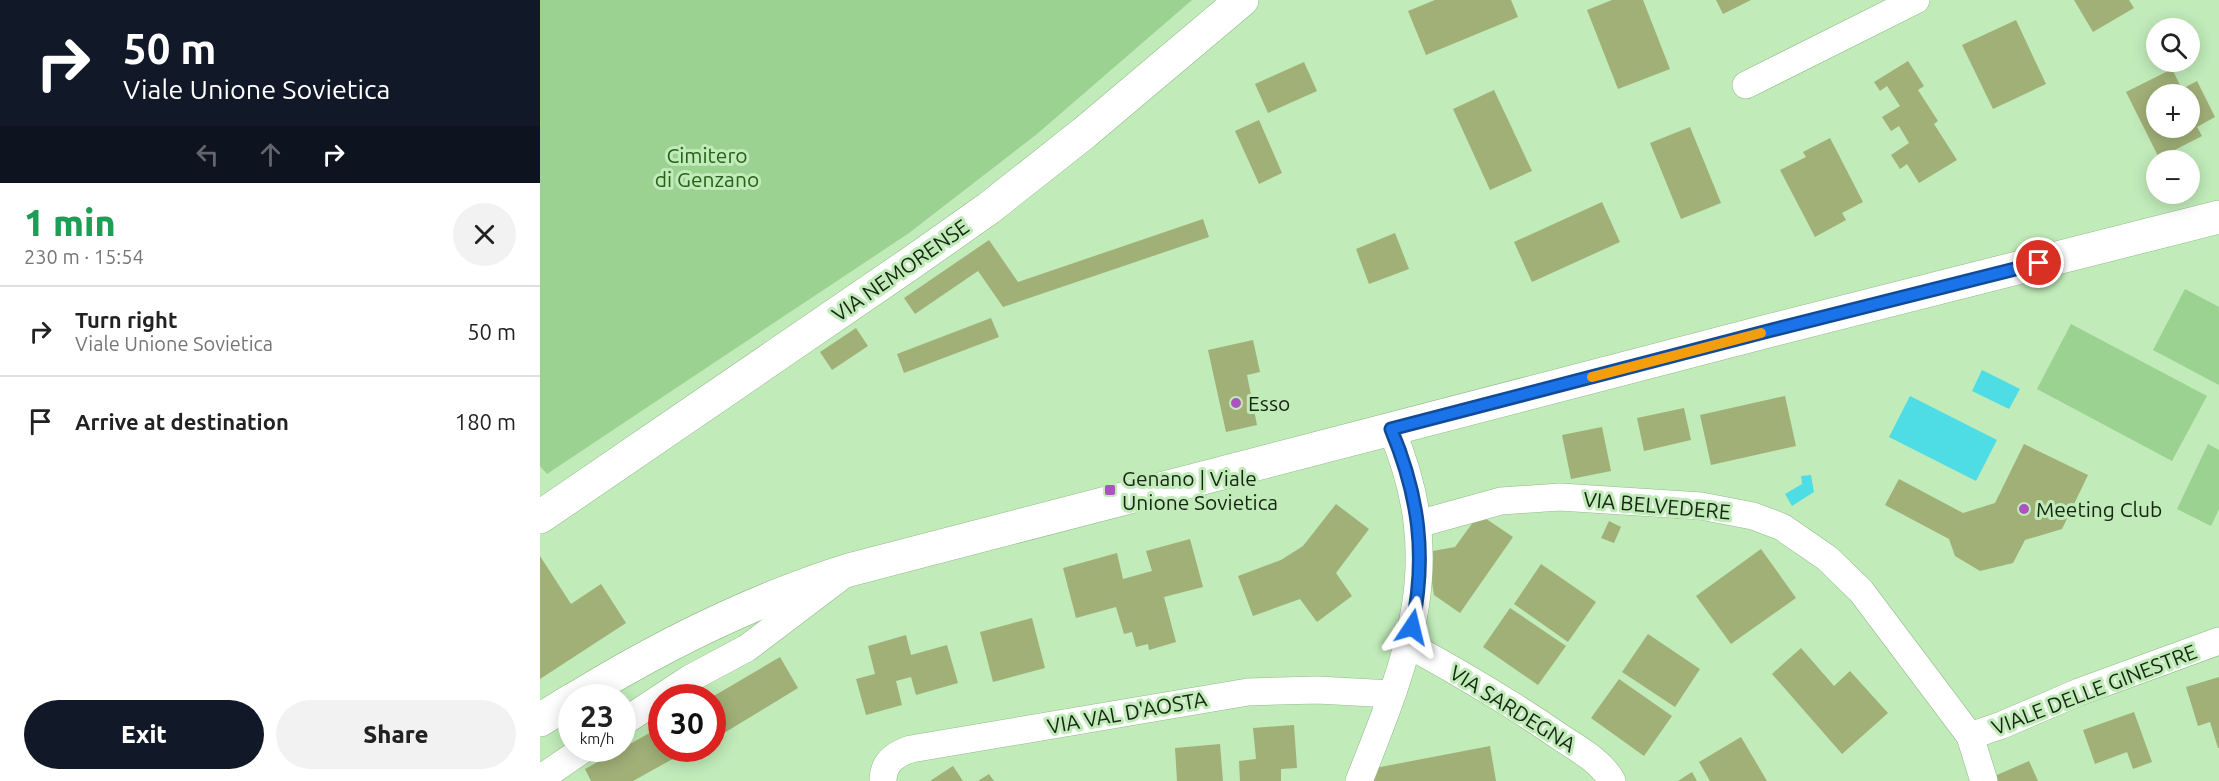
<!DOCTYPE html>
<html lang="en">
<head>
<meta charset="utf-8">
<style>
	:root { --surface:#fff; --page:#f2f2f2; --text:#222; --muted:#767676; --line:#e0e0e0; --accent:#111827 }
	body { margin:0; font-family:Ubuntu,sans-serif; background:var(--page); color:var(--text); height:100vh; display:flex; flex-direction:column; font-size:22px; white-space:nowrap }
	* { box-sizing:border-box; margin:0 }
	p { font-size:20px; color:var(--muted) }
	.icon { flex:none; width:33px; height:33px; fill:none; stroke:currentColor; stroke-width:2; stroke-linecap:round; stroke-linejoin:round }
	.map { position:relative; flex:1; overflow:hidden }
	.drawer { display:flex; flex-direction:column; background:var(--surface); width:540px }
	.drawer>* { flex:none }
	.hud { background:#111827; color:#fff; overflow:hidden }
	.tools { position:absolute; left:1606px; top:18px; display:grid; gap:12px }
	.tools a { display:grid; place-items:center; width:54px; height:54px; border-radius:50%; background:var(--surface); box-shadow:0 3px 15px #0003; font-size:30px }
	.speed { position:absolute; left:18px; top:684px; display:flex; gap:12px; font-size:30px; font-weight:700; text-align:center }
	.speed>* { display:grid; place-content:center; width:78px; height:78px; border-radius:50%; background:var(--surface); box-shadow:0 3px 15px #0003; line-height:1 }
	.speed small { font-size:15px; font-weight:400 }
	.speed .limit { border:9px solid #d22; background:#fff; color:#111 }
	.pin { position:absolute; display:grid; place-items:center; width:51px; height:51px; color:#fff; margin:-26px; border:3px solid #fff; border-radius:50%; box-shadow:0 2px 6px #0007 }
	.me { position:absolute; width:66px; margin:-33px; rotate:10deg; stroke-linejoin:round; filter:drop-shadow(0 0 4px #0008) }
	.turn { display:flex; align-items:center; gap:21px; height:126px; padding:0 24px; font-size:27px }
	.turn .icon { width:78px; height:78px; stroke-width:2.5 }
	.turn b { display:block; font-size:42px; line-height:51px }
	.lanes { display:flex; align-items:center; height:57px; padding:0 24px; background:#0003; justify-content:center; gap:30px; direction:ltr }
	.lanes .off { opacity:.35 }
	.round { display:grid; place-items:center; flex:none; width:63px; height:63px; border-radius:32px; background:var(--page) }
	.overview { display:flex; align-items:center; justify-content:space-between; height:102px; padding:0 24px }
	h1 { font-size:36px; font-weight:800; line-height:45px; color:#1e9e55 }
	.action { display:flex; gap:12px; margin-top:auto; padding:12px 24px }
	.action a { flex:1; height:69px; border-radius:36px; background:var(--accent); color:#fff; font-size:24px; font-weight:800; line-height:69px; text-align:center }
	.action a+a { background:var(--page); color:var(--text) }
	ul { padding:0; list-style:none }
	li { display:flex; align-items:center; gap:18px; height:90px; padding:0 24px; border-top:2px solid var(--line) }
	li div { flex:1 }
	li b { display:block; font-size:22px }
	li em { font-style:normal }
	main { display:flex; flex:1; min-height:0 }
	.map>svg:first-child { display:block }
</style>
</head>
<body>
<main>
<section class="drawer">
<div class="hud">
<div class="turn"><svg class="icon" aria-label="right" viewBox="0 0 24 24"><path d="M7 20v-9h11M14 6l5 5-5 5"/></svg><div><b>50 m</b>Viale Unione Sovietica</div></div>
<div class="lanes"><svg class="icon off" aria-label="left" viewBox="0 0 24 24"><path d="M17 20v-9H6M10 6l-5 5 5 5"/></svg><svg class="icon off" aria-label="ahead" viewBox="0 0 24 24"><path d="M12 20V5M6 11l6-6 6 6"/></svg><svg class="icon" aria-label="right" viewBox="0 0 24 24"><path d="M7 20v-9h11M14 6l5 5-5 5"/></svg></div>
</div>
<div class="overview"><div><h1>1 min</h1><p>230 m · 15:54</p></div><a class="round"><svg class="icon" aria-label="close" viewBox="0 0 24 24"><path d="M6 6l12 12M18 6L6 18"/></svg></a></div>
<ul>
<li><svg class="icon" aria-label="right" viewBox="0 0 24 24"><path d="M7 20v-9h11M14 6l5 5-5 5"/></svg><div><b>Turn right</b><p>Viale Unione Sovietica</p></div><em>50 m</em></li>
<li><svg class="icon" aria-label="arrive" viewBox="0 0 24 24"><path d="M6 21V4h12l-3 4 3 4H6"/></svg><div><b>Arrive at destination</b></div><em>180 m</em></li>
</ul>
<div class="action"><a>Exit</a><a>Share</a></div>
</section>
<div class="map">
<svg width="1679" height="781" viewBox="0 0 1679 781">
	<rect width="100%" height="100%" fill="#c1ebb9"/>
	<g fill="#9bd191">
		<polygon points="0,0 652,0 497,134 369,233 7,474 0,466"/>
		<polygon points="1645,289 1679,307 1679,385 1613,350"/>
		<polygon points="1531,324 1667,396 1632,461 1497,389"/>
		<polygon points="1668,444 1679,450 1679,509 1671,526 1637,509"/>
	</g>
	<g fill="#4fdde5">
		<polygon points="1442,370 1480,389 1469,409 1432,391"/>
		<polygon points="1370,396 1457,440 1436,481 1349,437"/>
		<polygon points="1271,475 1274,492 1252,506 1245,494 1262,484 1261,476"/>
	</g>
	<g fill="#a1b077" fill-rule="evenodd">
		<polygon points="895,0 971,0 978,17 886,55 868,11"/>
		<polygon points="1072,0 1103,0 1130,69 1078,89 1047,10"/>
		<polygon points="1176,0 1211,0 1183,14"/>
		<polygon points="1534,0 1589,0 1594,8 1553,32"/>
		<polygon points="1476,20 1506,84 1453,109 1422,45"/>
		<polygon points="1368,61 1384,86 1378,90 1398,121 1394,124 1417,160 1379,183 1367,164 1360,169 1351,155 1369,143 1359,126 1351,131 1342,117 1360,106 1347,86 1340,91 1334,82"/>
		<polygon points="764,62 777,91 728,113 715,84"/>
		<path d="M 1632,69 L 1642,89 L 1657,81 L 1675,117 L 1657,127 L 1662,136 L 1619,158 L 1586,92 ZM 1617,94 L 1650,94 L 1650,128 L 1617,128 Z"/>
		<polygon points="954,90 992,171 950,190 913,109"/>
		<polygon points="719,120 742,173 719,184 695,131"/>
		<polygon points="1150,127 1181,203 1141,219 1110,143"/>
		<polygon points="1290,138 1323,202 1302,213 1306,220 1275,237 1240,170 1266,157 1263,152"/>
		<polygon points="1062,202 1080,242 992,282 974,242"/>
		<polygon points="663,219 669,237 463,307 438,271 375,314 364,298 449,240 478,282"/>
		<polygon points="855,233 869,269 829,284 816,249"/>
		<polygon points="451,318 459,337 364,373 357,354"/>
		<polygon points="316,328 328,346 292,370 280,352"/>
		<polygon points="713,340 720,372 707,375 717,425 686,432 668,350"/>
		<polygon points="1245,396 1256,446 1171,465 1160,415"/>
		<polygon points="1144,408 1151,440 1104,451 1097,418"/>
		<polygon points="1062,427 1071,471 1031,479 1022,435"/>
		<polygon points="1484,444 1548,475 1522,529 1485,540 1473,563 1440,571 1415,556 1409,539 1345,505 1359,479 1423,513 1455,503"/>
		<polygon points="796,504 829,529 796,573 812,596 777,622 760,599 713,616 698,576 741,560 763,546"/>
		<polygon points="939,514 973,537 920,613 894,595 887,552 915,547"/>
		<polygon points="1069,521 1081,527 1074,543 1061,538"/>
		<polygon points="650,539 663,587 624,597 636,642 609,650 608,644 596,647 592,632 584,634 576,607 536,618 523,568 577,553 583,579 612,571 606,551"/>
		<polygon points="1221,549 1256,598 1191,644 1156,596"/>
		<polygon points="0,556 31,604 61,584 86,623 0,679"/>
		<polygon points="1001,564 1056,602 1028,642 974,604"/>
		<polygon points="970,608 1026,646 998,685 943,647"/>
		<polygon points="492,618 505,668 453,682 440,632"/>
		<polygon points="1108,634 1160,669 1135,707 1082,672"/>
		<polygon points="366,635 371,655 407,645 418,683 376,695 371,677 356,681 362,705 326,715 316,679 335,674 328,646"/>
		<polygon points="1261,648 1294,686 1310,671 1348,713 1302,754 1232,674"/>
		<polygon points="240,657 258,688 184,733 172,714 172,697"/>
		<polygon points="1679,677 1679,748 1678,748 1670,722 1658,726 1646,687"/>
		<polygon points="1079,679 1132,716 1104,756 1051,718"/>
		<polygon points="1594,712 1612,762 1593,769 1587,752 1555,764 1543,730"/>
		<polygon points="754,725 757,768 741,769 741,781 700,781 699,761 716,759 713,728"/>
		<polygon points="122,726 122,748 134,748 138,756 93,781 51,781 45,769"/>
		<polygon points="1201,737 1227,781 1170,781 1159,762"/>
		<polygon points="680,744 683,781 637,781 635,748"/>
		<polygon points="950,746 956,781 832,781 830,769"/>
		<polygon points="1489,761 1498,781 1452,781 1450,778"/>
		<polygon points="413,766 423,781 390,781"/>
		<polygon points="1152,772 1157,781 1138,781"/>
		<polygon points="449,774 454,781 438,781"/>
	</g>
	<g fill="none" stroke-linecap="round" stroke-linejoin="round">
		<defs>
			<g id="street">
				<polyline points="1206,85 1376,0"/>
				<polyline points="878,524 961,501 1020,497 1161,506 1213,516 1242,527 1287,558 1321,591 1430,736 1444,781"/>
				<path d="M 867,644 C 920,673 971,703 1020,737 C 1038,749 1061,761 1072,781"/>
				<polyline points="82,723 149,679 207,648 298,579"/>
				<polyline points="1430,736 1462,725 1539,692 1679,641"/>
				<polyline points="0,779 45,748"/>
				<path d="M 343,781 C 343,763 355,754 371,749 L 708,692 L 777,690 L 852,694"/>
				<path d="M 819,781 C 869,656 908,561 851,429"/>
			</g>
			<polyline id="secondary" points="0,517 371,263 449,208 544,133 702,0"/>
			<g id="primary">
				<path d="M 36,698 C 121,646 213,600 309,570 L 1228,331 L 1679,217"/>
				<polyline points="0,720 32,700"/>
			</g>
		</defs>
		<use href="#street" stroke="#92ba8a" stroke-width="28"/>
		<use href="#secondary" stroke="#92ba8a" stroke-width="34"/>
		<use href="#primary" stroke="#92ba8a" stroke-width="34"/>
		<use href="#street" stroke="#fff" stroke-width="27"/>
		<use href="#secondary" stroke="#fff" stroke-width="33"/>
		<use href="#primary" stroke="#fff" stroke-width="33"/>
	</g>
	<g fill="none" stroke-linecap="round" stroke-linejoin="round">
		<defs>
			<path id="route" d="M 872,627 C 887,556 879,496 851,429 L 1228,331 L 1499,263"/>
		</defs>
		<use href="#route" stroke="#114b97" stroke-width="15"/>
		<use href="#route" stroke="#1a73e8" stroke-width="10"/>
		<polyline stroke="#f59e0b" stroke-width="10" points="1052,377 1221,333"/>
	</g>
	<g fill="#ac53bf" stroke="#c1ebb9" stroke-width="2">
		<circle cx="696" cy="403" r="6"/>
		<rect x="564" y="484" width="12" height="12" rx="3"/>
		<circle cx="1484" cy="509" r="6"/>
	</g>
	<g text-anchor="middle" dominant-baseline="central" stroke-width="6" stroke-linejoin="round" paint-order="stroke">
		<g font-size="21" fill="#266019" stroke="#c1ebb9">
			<text x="167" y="155">Cimitero<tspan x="167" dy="24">di Genzano</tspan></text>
		</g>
		<g font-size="21" fill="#162613" stroke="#c1ebb9">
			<text transform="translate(360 270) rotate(-35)">VIA NEMORENSE</text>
			<text transform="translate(1117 505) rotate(5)">VIA BELVEDERE</text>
			<text transform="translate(1554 689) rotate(-21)">VIALE DELLE GINESTRE</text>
			<text transform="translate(973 708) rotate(32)">VIA SARDEGNA</text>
			<text transform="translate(587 712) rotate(-10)">VIA VAL D'AOSTA</text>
		</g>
		<g font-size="21" fill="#162613" stroke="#c1ebb9" text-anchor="start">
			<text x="708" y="403">Esso</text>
			<text x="582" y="478">Genano | Viale<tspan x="582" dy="24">Unione Sovietica</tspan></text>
			<text x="1496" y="509">Meeting Club</text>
		</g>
	</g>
</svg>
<div class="tools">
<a><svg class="icon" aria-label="search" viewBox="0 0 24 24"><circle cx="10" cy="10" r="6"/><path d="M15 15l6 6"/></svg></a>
<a>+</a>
<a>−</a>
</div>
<div class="speed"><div>23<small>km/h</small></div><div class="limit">30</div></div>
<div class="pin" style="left:1499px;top:263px;background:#d93025"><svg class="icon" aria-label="arrive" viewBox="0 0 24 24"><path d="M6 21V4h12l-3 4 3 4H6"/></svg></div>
<svg class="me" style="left:872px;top:627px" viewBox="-20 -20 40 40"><path d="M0-17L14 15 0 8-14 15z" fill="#1a73e8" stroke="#fff" stroke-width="4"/></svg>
</div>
</main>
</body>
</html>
